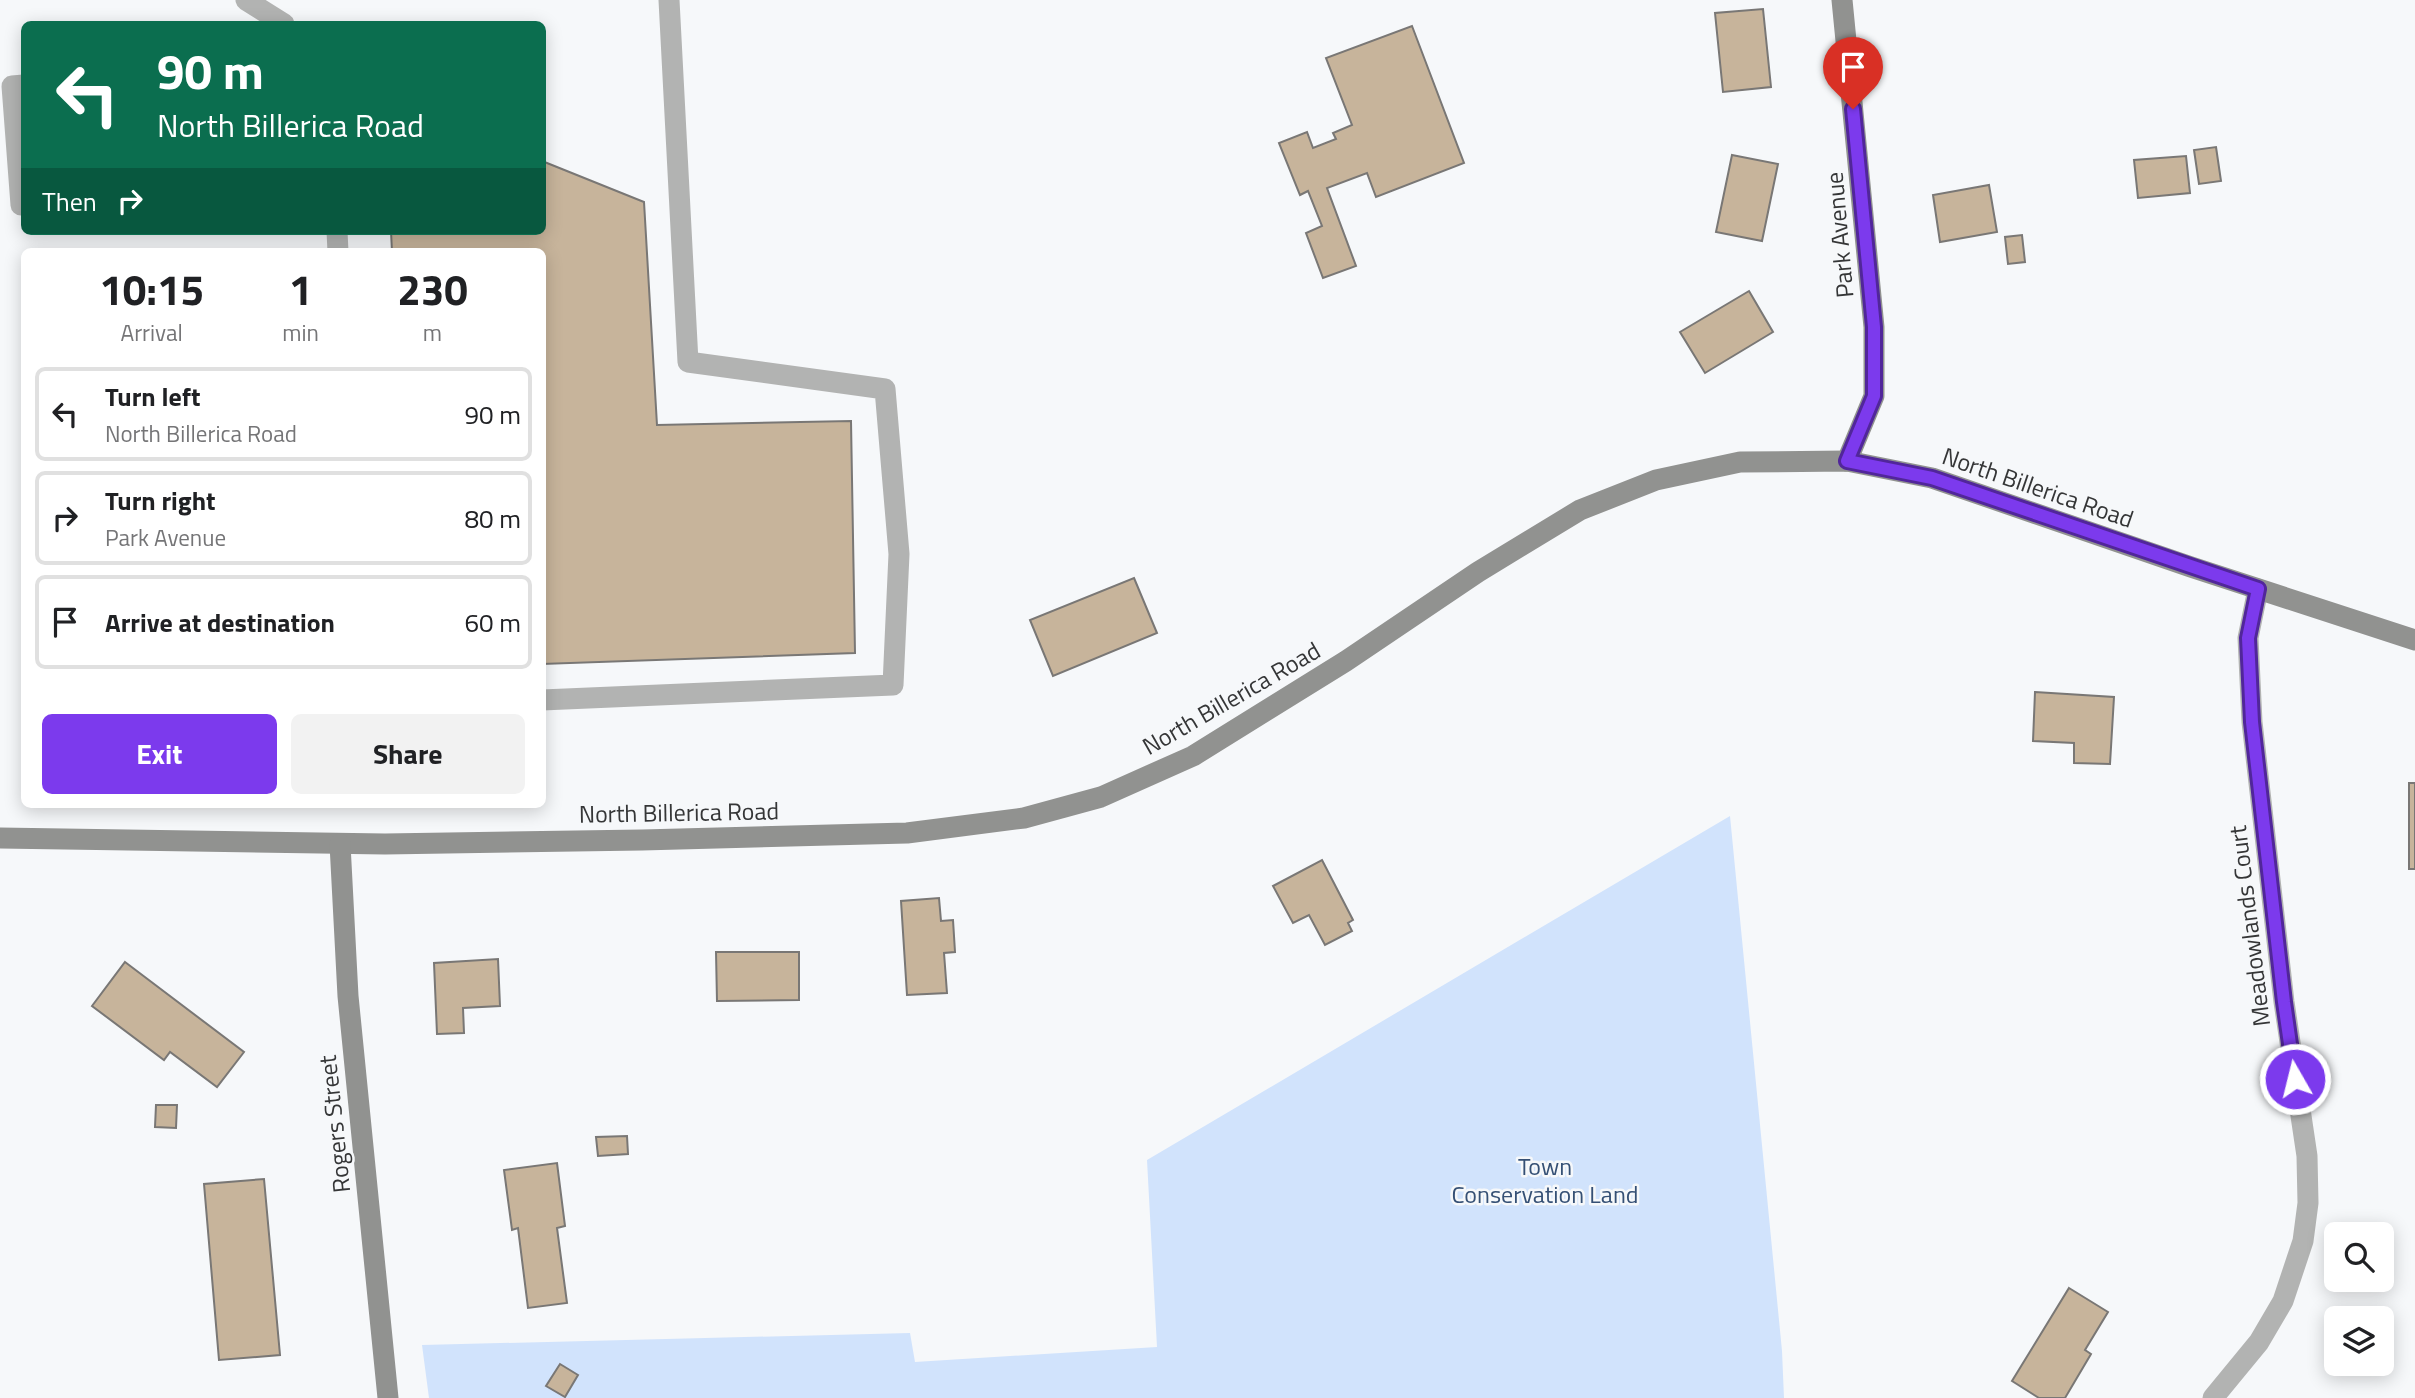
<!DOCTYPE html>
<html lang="en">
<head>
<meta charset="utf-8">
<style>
	:root { --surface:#fff; --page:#f2f2f2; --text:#202124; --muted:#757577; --line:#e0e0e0; --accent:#7c3aed }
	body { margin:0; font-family:"Titillium Web",sans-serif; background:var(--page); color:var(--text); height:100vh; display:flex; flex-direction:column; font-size:26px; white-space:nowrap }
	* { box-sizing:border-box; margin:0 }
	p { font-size:23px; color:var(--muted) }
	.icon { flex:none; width:38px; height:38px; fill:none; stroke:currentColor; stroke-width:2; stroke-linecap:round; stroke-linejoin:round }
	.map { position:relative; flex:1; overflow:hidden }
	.side { position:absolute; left:21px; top:248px; width:525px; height:560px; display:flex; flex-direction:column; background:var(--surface); border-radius:10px; box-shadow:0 4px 18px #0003 }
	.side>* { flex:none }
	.top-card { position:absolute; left:21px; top:21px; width:525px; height:214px; border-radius:10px; box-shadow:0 4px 18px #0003; background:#0b6e4f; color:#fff; overflow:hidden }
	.controls { position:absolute; left:2324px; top:1222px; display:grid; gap:14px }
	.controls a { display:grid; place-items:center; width:70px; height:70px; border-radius:10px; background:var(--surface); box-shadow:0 4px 18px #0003; font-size:35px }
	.pin { position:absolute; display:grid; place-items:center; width:60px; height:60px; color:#fff; margin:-72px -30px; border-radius:50% 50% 50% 0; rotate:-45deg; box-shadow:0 0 7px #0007 }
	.pin .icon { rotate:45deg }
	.me { position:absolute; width:77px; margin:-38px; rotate:352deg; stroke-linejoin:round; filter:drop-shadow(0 0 5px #0008) }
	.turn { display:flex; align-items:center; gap:24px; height:147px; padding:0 21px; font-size:32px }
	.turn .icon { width:91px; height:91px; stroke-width:2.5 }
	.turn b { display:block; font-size:49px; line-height:60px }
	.then { display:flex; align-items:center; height:66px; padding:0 21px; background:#0003; gap:14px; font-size:26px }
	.eta { display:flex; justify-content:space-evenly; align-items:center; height:119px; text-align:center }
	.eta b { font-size:42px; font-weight:700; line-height:49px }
	.cta { display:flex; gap:14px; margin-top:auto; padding:14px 21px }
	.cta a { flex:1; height:80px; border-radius:10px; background:var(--accent); color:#fff; font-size:28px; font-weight:700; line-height:80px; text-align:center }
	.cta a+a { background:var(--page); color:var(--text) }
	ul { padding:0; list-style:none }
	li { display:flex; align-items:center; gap:21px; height:94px; margin:0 14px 10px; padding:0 7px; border:4px solid var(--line); border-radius:10px }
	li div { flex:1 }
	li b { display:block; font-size:26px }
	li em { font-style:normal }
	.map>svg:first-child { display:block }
</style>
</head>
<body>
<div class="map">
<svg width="2415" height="1398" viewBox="0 0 2415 1398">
	<rect width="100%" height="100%" fill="#f6f8fa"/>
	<polygon fill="#d1e3fc" points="1730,816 1782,1351 1784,1398 429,1398 422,1345 910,1333 915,1362 1157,1347 1147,1160"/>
	<g fill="#c7b49b" stroke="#797775" stroke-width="2">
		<polygon points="1763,9 1771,87 1723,92 1715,13"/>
		<polygon points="1412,26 1464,163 1376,197 1367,173 1327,188 1356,266 1323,278 1306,233 1322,226 1308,191 1300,195 1279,143 1307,132 1313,148 1336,139 1333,133 1352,125 1326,58"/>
		<polygon points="2216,147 2221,181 2199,184 2194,150"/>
		<polygon points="1732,155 1778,164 1762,241 1716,232"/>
		<polygon points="2186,156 2190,193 2138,198 2134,160"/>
		<polygon points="542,161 644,202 657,425 851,421 855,653 542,664 542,252 392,252 391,231 542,231"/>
		<polygon points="1989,185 1997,232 1940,242 1933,195"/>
		<polygon points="2022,235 2025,262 2008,264 2005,237"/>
		<polygon points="1749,291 1773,332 1705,373 1680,332"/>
		<polygon points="1134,578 1157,633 1053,676 1030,620"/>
		<polygon points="2035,692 2114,697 2110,764 2074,763 2074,743 2033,741"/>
		<rect x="2409" y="783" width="6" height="86"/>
		<polygon points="1322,860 1353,920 1348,923 1352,931 1325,945 1309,915 1293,923 1273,886"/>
		<polygon points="939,898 941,921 953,920 955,952 944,953 947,993 907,995 901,901"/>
		<polygon points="716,952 799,952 799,1000 717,1001"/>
		<polygon points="498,959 500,1006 463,1008 464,1033 437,1034 434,963"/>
		<polygon points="125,962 244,1052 217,1087 170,1052 164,1060 92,1006"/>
		<polygon points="156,1105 177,1105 176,1128 155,1127"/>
		<polygon points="627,1136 628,1154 598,1156 596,1137"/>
		<polygon points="557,1163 565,1226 557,1228 567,1303 528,1308 518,1228 512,1230 504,1170"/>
		<polygon points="264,1179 280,1355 219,1360 204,1184"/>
		<polygon points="2069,1288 2108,1312 2085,1350 2091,1354 2065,1398 2039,1398 2012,1381"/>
		<polygon points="560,1364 578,1375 565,1397 546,1386"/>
	</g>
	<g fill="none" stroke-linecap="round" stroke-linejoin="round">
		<g stroke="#b2b3b2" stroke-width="21">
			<polyline points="246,0 284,24"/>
			<polyline points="24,85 12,86 21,205 24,205"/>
			<polyline points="337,231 338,252"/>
			<polyline points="542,700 893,685 899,554 885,389 688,362 669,0"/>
		</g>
		<polyline stroke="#b2b3b2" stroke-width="21" points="2213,1398 2259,1342 2283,1301 2303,1241 2308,1203 2307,1156 2284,1002 2252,722 2248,638 2258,589"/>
		<g stroke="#919290" stroke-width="21">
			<polyline points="1842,0 1874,327 1874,396 1847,461"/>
			<polyline points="0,838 385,844 642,840 907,833 1024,818 1101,797 1193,756 1346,661 1478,572 1580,510 1656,480 1740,462 1847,461 1932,478 2191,567 2415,640"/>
			<polyline points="340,844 348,996 388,1398"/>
		</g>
	</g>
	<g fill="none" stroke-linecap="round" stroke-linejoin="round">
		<defs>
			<polyline id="route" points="1853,109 1874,327 1874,396 1847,461 1932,478 2258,589 2248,638 2252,722 2284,1002 2295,1079"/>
		</defs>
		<use href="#route" stroke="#51269a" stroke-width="18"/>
		<use href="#route" stroke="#7c3aed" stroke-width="12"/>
	</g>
	<g text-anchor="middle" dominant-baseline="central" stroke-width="5" stroke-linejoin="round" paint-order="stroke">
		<g font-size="24" fill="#353637" stroke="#f6f8fa">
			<text transform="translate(1839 235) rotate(-95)">Park Avenue</text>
			<text transform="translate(2038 487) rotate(19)">North Billerica Road</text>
			<text transform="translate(1231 698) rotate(-30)">North Billerica Road</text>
			<text transform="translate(679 812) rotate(-1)">North Billerica Road</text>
			<text transform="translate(2249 926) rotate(-97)">Meadowlands Court</text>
			<text transform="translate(334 1124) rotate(-96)">Rogers Street</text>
		</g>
		<g font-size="24" fill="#355075" stroke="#f6f8fa">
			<text x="1545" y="1166">Town<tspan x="1545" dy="28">Conservation Land</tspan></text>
		</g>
	</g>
</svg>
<div class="controls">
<a><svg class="icon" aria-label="search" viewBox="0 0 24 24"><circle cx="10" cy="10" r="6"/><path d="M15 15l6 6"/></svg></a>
<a><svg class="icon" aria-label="layers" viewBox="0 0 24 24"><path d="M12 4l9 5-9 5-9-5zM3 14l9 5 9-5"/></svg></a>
</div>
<div class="pin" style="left:1853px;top:109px;background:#d93025"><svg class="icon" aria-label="arrive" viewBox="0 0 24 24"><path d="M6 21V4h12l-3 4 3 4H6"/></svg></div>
<svg class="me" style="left:2295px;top:1079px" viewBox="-20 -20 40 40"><circle r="17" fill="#7c3aed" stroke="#fff" stroke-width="3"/><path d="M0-11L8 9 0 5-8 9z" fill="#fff"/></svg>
<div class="top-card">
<div class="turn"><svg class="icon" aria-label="left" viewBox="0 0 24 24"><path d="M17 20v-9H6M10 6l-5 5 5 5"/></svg><div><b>90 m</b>North Billerica Road</div></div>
<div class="then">Then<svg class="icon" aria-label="right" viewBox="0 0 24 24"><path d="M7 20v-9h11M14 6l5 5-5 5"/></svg></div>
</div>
<section class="side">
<div class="eta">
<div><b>10:15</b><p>Arrival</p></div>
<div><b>1</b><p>min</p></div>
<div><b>230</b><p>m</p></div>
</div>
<ul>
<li><svg class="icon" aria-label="left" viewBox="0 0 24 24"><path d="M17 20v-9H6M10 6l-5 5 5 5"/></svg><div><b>Turn left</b><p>North Billerica Road</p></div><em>90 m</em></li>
<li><svg class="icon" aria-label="right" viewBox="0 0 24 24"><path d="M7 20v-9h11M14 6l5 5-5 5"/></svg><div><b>Turn right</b><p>Park Avenue</p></div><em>80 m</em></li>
<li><svg class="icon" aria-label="arrive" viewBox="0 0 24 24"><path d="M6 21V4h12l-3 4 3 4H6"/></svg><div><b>Arrive at destination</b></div><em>60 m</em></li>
</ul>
<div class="cta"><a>Exit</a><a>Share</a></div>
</section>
</div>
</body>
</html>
